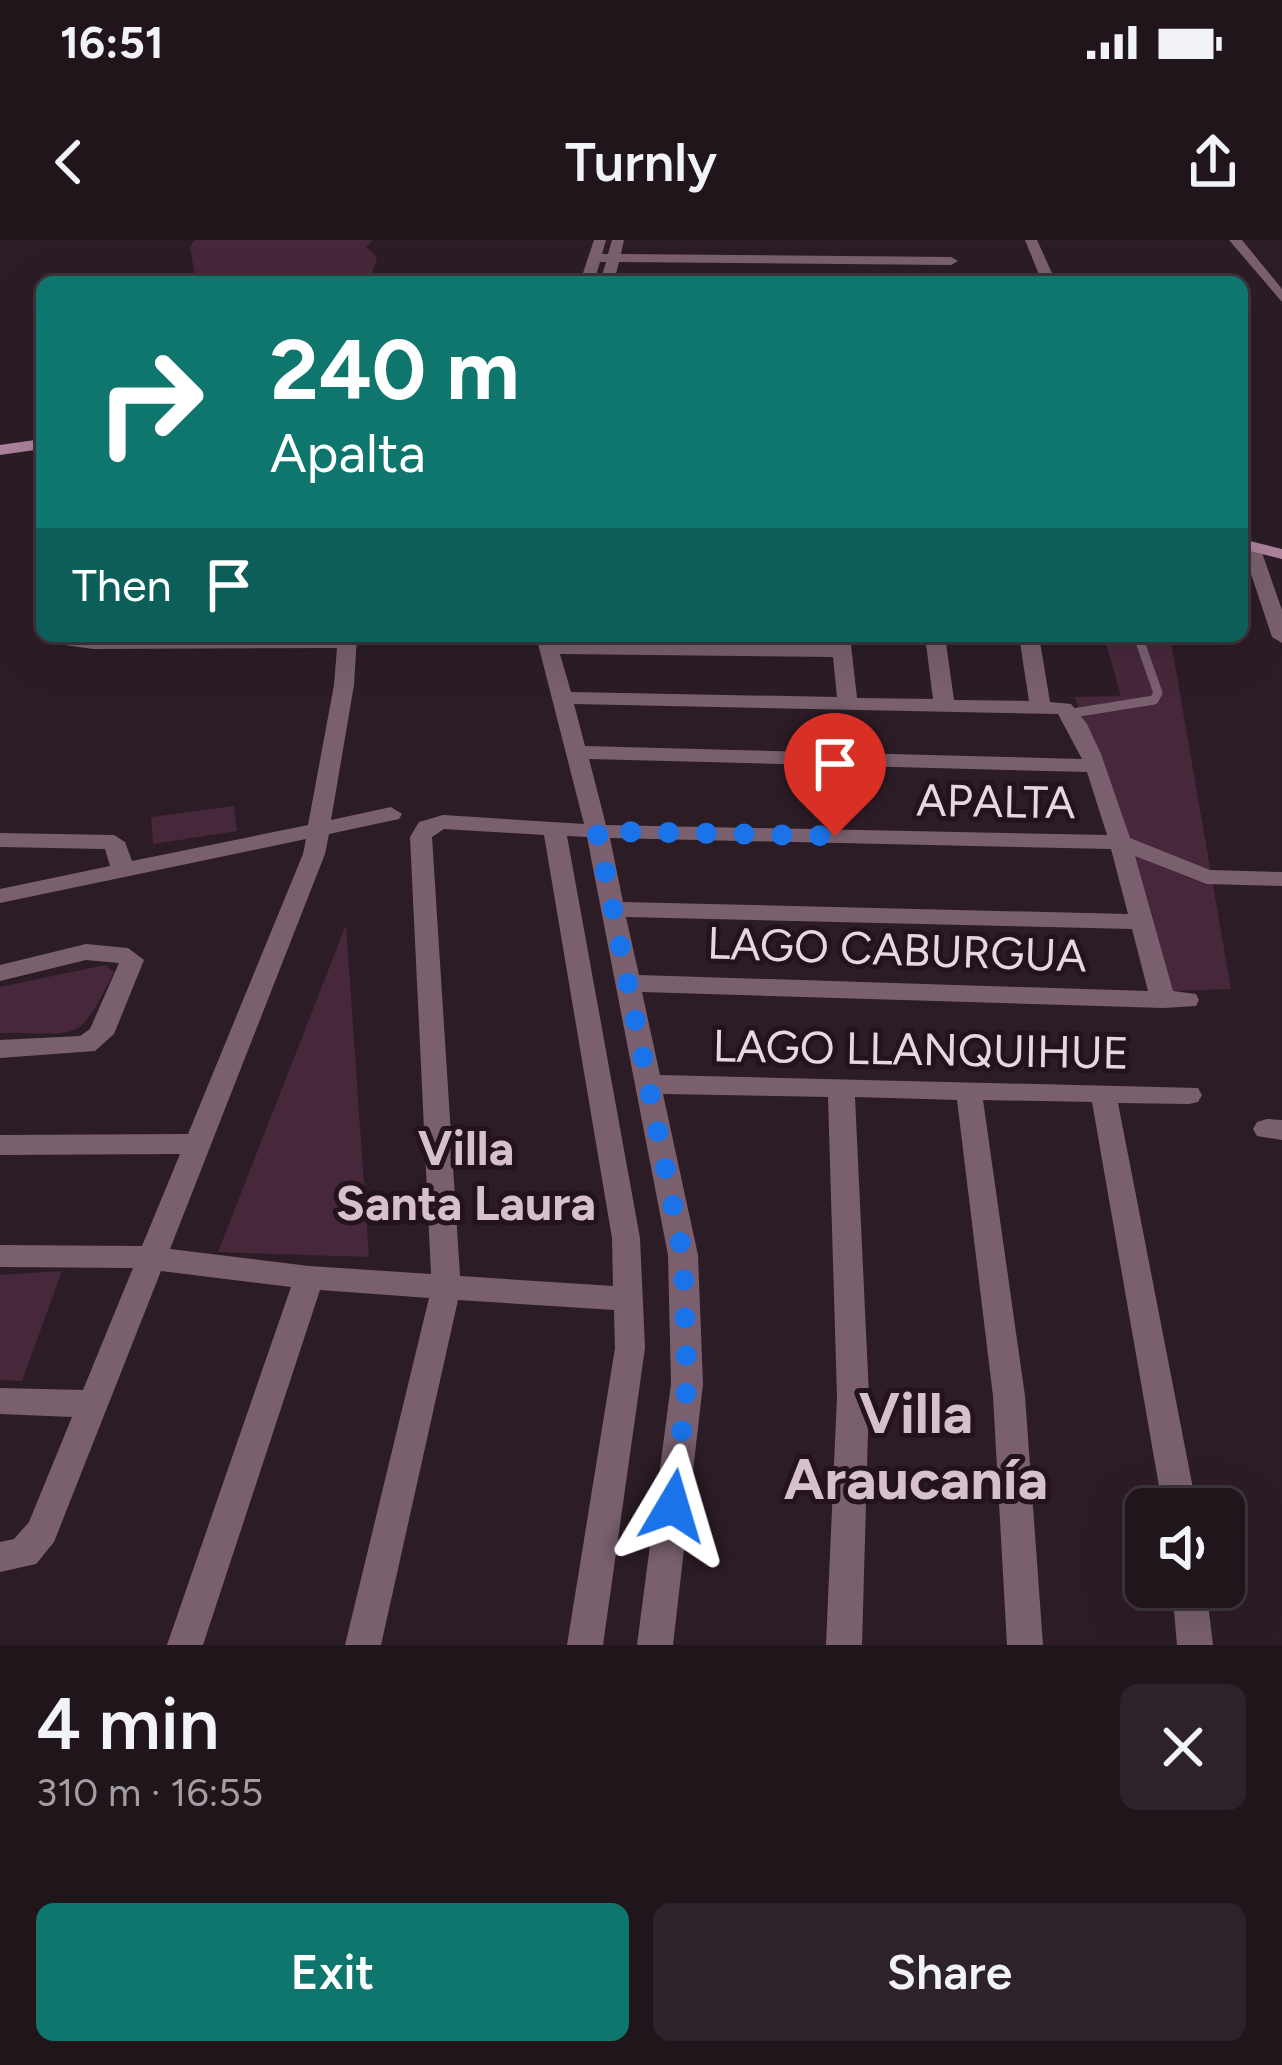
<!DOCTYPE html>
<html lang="en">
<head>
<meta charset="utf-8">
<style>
	:root { --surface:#21151c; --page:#2d2229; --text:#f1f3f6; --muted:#a29fa3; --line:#3e343b; --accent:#0f766e }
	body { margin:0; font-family:Figtree,sans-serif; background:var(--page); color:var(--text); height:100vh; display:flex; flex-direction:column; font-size:45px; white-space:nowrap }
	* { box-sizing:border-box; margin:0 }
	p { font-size:39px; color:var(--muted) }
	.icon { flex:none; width:66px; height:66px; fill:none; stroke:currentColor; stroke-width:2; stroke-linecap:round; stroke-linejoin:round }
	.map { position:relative; height:1405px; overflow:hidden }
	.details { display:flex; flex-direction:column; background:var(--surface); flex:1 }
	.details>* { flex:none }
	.guide { position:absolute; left:36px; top:36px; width:1212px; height:366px; border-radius:18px; box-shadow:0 12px 48px #0002,0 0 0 3px var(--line); background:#0f766e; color:#fff; overflow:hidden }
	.tools { position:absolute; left:1125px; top:1248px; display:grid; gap:24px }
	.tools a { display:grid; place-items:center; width:120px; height:120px; border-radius:18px; background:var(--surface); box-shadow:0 12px 48px #0002,0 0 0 3px var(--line); font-size:60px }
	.pin { position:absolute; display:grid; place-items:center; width:102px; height:102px; color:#fff; margin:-123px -51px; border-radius:50% 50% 50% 0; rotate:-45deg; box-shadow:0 0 12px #0007 }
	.pin .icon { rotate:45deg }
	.me { position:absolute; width:132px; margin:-66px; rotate:7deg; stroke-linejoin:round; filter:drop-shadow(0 0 9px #0008) }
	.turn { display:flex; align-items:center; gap:42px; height:252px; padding:0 36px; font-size:54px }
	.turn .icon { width:156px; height:156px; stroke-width:2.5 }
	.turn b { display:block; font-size:84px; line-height:102px }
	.then { display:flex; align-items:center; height:114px; padding:0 36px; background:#0003; gap:24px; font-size:45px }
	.round { display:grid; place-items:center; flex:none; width:126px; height:126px; border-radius:18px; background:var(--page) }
	.overview { display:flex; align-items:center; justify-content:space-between; height:204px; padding:0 36px }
	h1 { font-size:72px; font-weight:600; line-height:90px }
	.cta { display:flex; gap:24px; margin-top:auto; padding:24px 36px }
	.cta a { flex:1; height:138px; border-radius:18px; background:var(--accent); color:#fff; font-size:48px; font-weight:600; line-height:138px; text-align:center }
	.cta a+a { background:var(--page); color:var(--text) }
	.status { display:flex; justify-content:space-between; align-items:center; height:84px; padding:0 60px; background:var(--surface); direction:ltr }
	.status svg { height:33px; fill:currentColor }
	header { display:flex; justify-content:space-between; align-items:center; height:156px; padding:0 36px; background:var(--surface); font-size:54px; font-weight:600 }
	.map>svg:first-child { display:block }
</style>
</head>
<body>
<div class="status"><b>16:51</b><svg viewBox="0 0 49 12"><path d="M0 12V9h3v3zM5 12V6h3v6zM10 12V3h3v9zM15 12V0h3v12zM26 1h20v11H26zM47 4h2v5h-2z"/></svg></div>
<header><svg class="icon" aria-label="back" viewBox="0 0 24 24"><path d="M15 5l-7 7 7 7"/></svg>Turnly<svg class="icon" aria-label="share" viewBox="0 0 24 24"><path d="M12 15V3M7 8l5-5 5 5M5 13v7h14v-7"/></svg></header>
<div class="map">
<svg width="1282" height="1405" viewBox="0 0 1282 1405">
	<rect width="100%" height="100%" fill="#2c1c26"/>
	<g fill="#47283b">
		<polygon points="195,0 373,0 366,7 377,17 370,42 196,42 190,7"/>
		<polygon points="1104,396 1170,396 1231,749 1173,751 1075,457 1121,456"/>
		<polygon points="234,566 237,591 153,604 151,577"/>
		<polygon points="346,685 369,1017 218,1012"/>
		<path d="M 105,725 L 114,732 C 76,807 81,792 0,793 L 0,747 Z"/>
		<polygon points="62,1031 22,1141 0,1140 0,1035"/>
	</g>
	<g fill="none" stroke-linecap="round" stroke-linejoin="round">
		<polyline stroke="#7a606f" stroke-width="9" points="1073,473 1154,460 1158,453 1138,396"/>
		<g fill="#7a606f" fill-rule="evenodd">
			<polygon points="594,0 606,0 602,14 608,14 612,0 624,0 621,14 951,17 958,21 951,25 619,22 614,42 600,42 606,22 600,22 594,42 580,42"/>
			<polygon points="1025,0 1037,0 1056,42 1042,42"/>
			<polygon points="1229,0 1242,0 1282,49 1282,62"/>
			<polygon points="1251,302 1260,307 1282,370 1282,403 1272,397 1242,307"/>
			<path d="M 42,396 L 357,396 L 354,445 L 331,580 L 391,567 L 402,574 L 399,579 L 329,594 L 325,614 L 170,1009 L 309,1026 L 431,1034 L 410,597 L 419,582 L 443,575 L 584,584 L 536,396 L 556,396 L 557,402 L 832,405 L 832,396 L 850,396 L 857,458 L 933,459 L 925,396 L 945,396 L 954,460 L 1029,461 L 1019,396 L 1039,396 L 1050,462 L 1071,464 L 1087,484 L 1101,514 L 1130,598 L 1210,630 L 1282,632 L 1282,646 L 1207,644 L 1135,616 L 1173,751 L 1196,754 L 1199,760 L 1196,766 L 1163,768 L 642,752 L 660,835 L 1198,848 L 1202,855 L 1198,862 L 1189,864 L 1118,863 L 1197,1269 L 1163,1269 L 1092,862 L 983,860 L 1025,1156 L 1043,1405 L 1007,1405 L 993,1156 L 957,860 L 855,857 L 869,1156 L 862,1405 L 826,1405 L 837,1156 L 828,857 L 663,854 L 698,1015 L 703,1144 L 673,1405 L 637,1405 L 671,1144 L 668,1015 L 587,597 L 567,596 L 640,998 L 645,1108 L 603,1405 L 567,1405 L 615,1108 L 614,1070 L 458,1060 L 381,1405 L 345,1405 L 429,1058 L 320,1050 L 203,1405 L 167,1405 L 291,1047 L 161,1031 L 54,1302 L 36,1324 L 0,1332 L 0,1302 L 14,1299 L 29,1282 L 72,1177 L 0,1174 L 0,1148 L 83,1150 L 133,1028 L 0,1027 L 0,1005 L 142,1006 L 180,914 L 0,915 L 0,895 L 188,894 L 303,614 L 306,599 L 0,663 L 0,649 L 110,626 L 105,609 L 0,607 L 0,593 L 114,595 L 125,602 L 132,621 L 308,585 L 334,445 L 337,408 L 93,409 L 43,402 ZM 560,414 L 833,417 L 837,457 L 571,452 ZM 574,464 L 1058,474 L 1082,519 L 585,506 ZM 589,519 L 1087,532 L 1107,595 L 606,585 ZM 444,589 L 544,595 L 612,998 L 613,1046 L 460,1036 L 432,597 ZM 610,598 L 1111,609 L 1128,674 L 623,662 ZM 626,677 L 1132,689 L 1148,751 L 639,735 Z"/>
			<polygon points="86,704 128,708 144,720 114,794 95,811 0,818 0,800 80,796 90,789 119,723 86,720 0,741 0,725"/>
			<polygon points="1267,879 1282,880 1282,900 1257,896 1253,889 1257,882"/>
			<polygon points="1172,1347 1206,1347 1213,1405 1177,1405"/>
		</g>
		<g fill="#ac839b" fill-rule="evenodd">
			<polygon points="42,199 42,209 0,215 0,205"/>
			<polygon points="1242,299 1282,309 1282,319 1242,309"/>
		</g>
	</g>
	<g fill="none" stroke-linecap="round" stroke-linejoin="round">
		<polyline stroke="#1a73e8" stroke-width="21" stroke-dasharray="0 37.8" points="673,1266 687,1144 683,1016 597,591 835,596"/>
	</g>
	<g text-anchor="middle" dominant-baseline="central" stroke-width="10" stroke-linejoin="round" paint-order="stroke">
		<g font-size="45" fill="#e4d9df" stroke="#22131c">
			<text transform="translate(996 561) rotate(1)">APALTA</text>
			<text transform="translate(897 709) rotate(2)">LAGO CABURGUA</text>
			<text transform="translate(921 809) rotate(1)">LAGO LLANQUIHUE</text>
		</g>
		<g font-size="48" font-weight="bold" fill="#d6c0cc" stroke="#22131c">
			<text x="466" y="908">Villa<tspan x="466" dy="55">Santa Laura</tspan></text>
		</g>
		<g font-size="57" font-weight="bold" fill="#d6c0cc" stroke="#22131c">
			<text x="916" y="1173">Villa<tspan x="916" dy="66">Araucanía</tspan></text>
		</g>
	</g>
</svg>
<div class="tools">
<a><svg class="icon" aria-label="sound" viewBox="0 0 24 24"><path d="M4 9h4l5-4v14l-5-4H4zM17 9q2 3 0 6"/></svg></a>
</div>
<div class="pin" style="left:835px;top:596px;background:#d93025"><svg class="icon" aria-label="arrive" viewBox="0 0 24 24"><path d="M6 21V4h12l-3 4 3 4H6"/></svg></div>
<svg class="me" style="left:673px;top:1266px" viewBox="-20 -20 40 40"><path d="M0-17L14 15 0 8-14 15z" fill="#1a73e8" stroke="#fff" stroke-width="4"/></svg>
<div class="guide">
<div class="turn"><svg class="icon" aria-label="right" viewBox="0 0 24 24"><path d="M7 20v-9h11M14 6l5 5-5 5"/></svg><div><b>240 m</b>Apalta</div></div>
<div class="then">Then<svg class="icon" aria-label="arrive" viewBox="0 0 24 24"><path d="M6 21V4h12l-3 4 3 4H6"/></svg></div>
</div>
</div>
<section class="details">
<div class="overview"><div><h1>4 min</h1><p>310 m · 16:55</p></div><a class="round"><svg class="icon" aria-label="close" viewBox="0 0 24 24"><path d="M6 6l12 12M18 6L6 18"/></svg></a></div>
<div class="cta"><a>Exit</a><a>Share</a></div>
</section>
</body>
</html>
